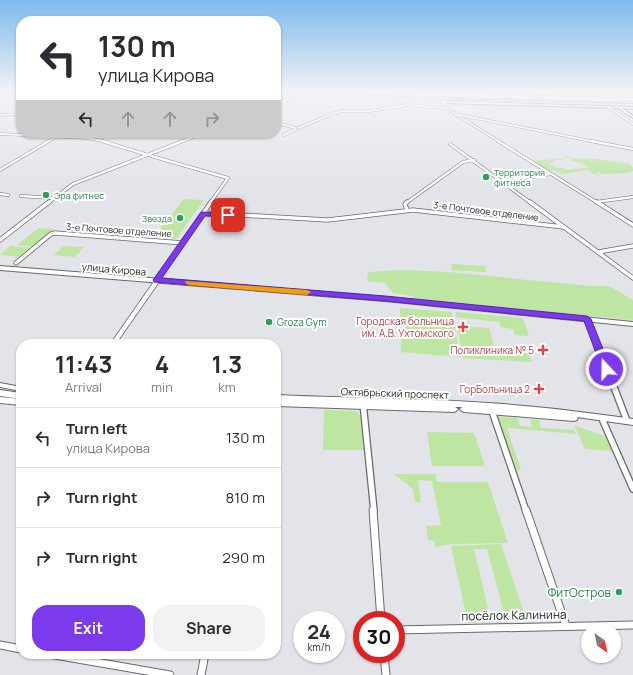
<!DOCTYPE html>
<html lang="en">
<head>
<meta charset="utf-8">
<style>
	:root { --surface:#fff; --page:#f2f2f3; --text:#2b2b33; --muted:#7c7c81; --line:#e1e1e2; --accent:#7c3aed }
	body { margin:0; font-family:Manrope,sans-serif; background:var(--page); color:var(--text); height:100vh; display:flex; flex-direction:column; font-size:15px; white-space:nowrap }
	* { box-sizing:border-box; margin:0 }
	p { font-size:13px; color:var(--muted) }
	.icon { flex:none; width:22px; height:22px; fill:none; stroke:currentColor; stroke-width:2; stroke-linecap:round; stroke-linejoin:round }
	.map { position:relative; flex:1; overflow:hidden }
	.sheet { position:absolute; left:16px; top:339px; width:265px; height:320px; display:flex; flex-direction:column; background:var(--surface); border-radius:16px; box-shadow:0 1px 3px #0004 }
	.sheet>* { flex:none }
	.top-card { position:absolute; left:16px; top:16px; width:265px; height:122px; border-radius:16px; box-shadow:0 1px 3px #0004; background:#fff; color:var(--text); overflow:hidden }
	.needle { width:26px; rotate:147deg }
	.buttons { position:absolute; left:581px; top:623px; display:grid; gap:8px }
	.buttons a { display:grid; place-items:center; width:40px; height:40px; border-radius:50%; background:var(--surface); box-shadow:0 1px 3px #0004; font-size:20px }
	.speed { position:absolute; left:293px; top:611px; display:flex; gap:8px; font-size:20px; font-weight:700; text-align:center }
	.speed>* { display:grid; place-content:center; width:52px; height:52px; border-radius:50%; background:var(--surface); box-shadow:0 1px 3px #0004; line-height:1 }
	.speed small { font-size:10px; font-weight:400 }
	.speed .limit { border:6px solid #d22; background:#fff; color:#111 }
	.pin { position:absolute; display:grid; place-items:center; width:34px; height:34px; color:#fff; margin:-17px; border-radius:8px; box-shadow:0 2px 6px #0006 }
	.me { position:absolute; width:44px; margin:-22px; rotate:339deg; stroke-linejoin:round; filter:drop-shadow(0 0 3px #0008) }
	.turn { display:flex; align-items:center; gap:14px; height:84px; padding:0 16px; font-size:18px }
	.turn .icon { width:52px; height:52px; stroke-width:2.5 }
	.turn b { display:block; font-size:28px; line-height:34px }
	.lanes { display:flex; align-items:center; height:38px; padding:0 16px; background:#0003; justify-content:center; gap:20px; direction:ltr }
	.lanes .off { opacity:.35 }
	.eta { display:flex; justify-content:space-evenly; align-items:center; height:68px; text-align:center }
	.eta b { font-size:24px; font-weight:700; line-height:28px }
	.button { display:flex; gap:8px; margin-top:auto; padding:8px 16px }
	.button a { flex:1; height:46px; border-radius:16px; background:var(--accent); color:#fff; font-size:16px; font-weight:700; line-height:46px; text-align:center }
	.button a+a { background:var(--page); color:var(--text) }
	ul { padding:0; list-style:none }
	li { display:flex; align-items:center; gap:12px; height:60px; padding:0 16px; border-top:1px solid var(--line) }
	li div { flex:1 }
	li b { display:block; font-size:15px }
	li em { font-style:normal }
	.map>svg:first-child { display:block }
</style>
</head>
<body>
<div class="map">
<svg width="633" height="675" viewBox="0 0 633 675">
	<rect width="100%" height="100%" fill="#e3e4ea"/>
	<g fill="#bee5a1" fill-rule="evenodd">
		<polygon points="490,93 633,93 633,99 492,94"/>
		<polygon points="567,157 584,159 589,158 630,164 633,168 633,171 630,172 631,173 600,174 599,172 596,172 598,174 596,174 601,177 587,171 590,171 585,168 589,167 575,159 585,166 571,160 573,159 563,158"/>
		<polygon points="562,158 564,159 543,162 554,168 545,162 553,161 555,163 548,163 558,168 563,168 567,170 584,168 588,170 561,174 540,162 554,171 550,171 532,161"/>
		<polygon points="184,199 204,200 176,239 153,238"/>
		<polygon points="39,228 54,229 33,247 17,245"/>
		<polygon points="10,246 31,248 20,257 0,255"/>
		<polygon points="64,246 84,247 75,257 53,255"/>
		<polygon points="451,264 485,266 486,272 452,270"/>
		<polygon points="402,270 448,272 590,286 609,286 633,300 633,320 417,299 412,296 393,293 385,283 367,281 368,272"/>
		<polygon points="400,308 452,312 460,357 401,352"/>
		<polygon points="456,312 523,318 529,336 515,335 513,329 501,327 499,322 456,317"/>
		<polygon points="457,326 489,328 495,350 529,352 532,362 463,358"/>
		<polygon points="354,390 380,390 380,397 354,396"/>
		<polygon points="324,410 356,411 360,415 364,450 323,450"/>
		<polygon points="494,416 517,418 520,426 532,427 530,419 539,420 541,428 574,430 576,434 507,428 521,470 514,471"/>
		<polygon points="574,425 607,437 613,451 585,449"/>
		<polygon points="427,432 474,433 485,466 432,466"/>
		<polygon points="394,474 435,474 437,482 488,482 508,543 451,544 436,547 434,541 428,540 426,526 441,525 432,481 418,480 421,502 415,502 413,489"/>
		<path d="M 501,544 L 526,619 L 468,623 L 451,546 ZM 474,549 L 487,549 L 504,613 L 489,613 Z"/>
	</g>
	<g fill="none" stroke-linecap="round" stroke-linejoin="round">
		<defs>
			<g id="minor-far5">
				<polyline points="478,93 496,95"/>
				<polyline points="276,97 290,99 276,104"/>
				<polyline points="443,102 446,108 500,142"/>
				<polyline points="608,107 633,124"/>
				<polyline points="455,114 596,142"/>
				<polyline points="0,115 21,114"/>
				<polyline points="276,123 296,128"/>
				<polyline points="299,128 334,113 344,111 370,111 407,105 445,108"/>
				<polyline points="0,134 87,138 108,142"/>
				<polyline points="284,135 296,129"/>
				<polyline points="47,142 62,133"/>
				<polyline points="181,142 203,133"/>
			</g>
			<g id="minor-far4">
				<polyline points="102,141 148,155"/>
				<polyline points="498,141 598,203"/>
				<polyline points="591,141 633,149"/>
				<polyline points="450,144 531,203"/>
				<polyline points="151,156 228,178 210,203"/>
				<polyline points="0,170 49,141"/>
				<polyline points="502,181 551,174"/>
				<polyline points="0,194 8,195"/>
				<polyline points="21,196 53,198"/>
				<polyline points="596,202 633,197"/>
				<polyline points="48,203 73,184 183,141"/>
				<polyline points="406,203 463,162 474,160"/>
			</g>
			<g id="minor-far3">
				<polyline points="530,202 633,278"/>
				<polyline points="597,202 633,225"/>
				<polyline points="407,210 405,204 407,202"/>
				<polyline points="203,213 328,220 413,210 564,227"/>
				<polyline points="0,240 49,202"/>
				<polyline points="598,252 633,246"/>
				<polyline points="16,263 51,234 55,233 183,243"/>
				<polyline points="156,282 211,202"/>
			</g>
			<g id="minor-far2">
				<polyline points="587,319 612,383"/>
				<polyline points="113,344 157,281"/>
			</g>
			<g id="minor-far1">
				<polyline points="612,382 627,421"/>
				<polyline points="363,403 374,511"/>
				<polyline points="492,411 526,511"/>
				<polyline points="603,421 633,489"/>
			</g>
			<g id="minor">
				<polyline points="373,510 381,620"/>
				<polyline points="526,510 566,626"/>
				<polyline points="396,630 633,625"/>
				<polyline points="0,645 21,649"/>
				<polyline points="49,654 170,675"/>
				<polyline points="384,654 386,675"/>
				<polyline points="201,675 205,654"/>
			</g>
			<g id="major">
				<polygon points="345,93 371,93 403,95 402,96"/>
				<polygon points="440,93 441,94 444,101 633,107 633,109 622,108 633,116 633,118 618,108 443,103 442,102 439,94"/>
				<polygon points="451,96 633,101 633,103 450,98"/>
				<polygon points="0,266 385,297 633,322 633,326 385,301 0,270"/>
				<polygon points="0,383 21,387 21,391 0,387"/>
				<polygon points="0,390 21,393 21,399 0,396"/>
				<path d="M 276,395 C 366,399 456,398 546,408 C 575,411 604,415 633,419 L 633,425 L 577,417 L 578,418 L 577,420 L 574,421 L 464,412 L 462,411 L 460,409 L 462,407 L 455,407 L 458,409 L 456,411 L 454,412 L 276,406 Z"/>
				<polygon points="0,397 21,399 21,405 0,403"/>
			</g>
			<polygon id="highway" points="358,93 387,93 415,95 414,96"/>
		</defs>
		<use href="#minor-far5" stroke="#68696e" stroke-width="3"/>
		<use href="#minor-far4" stroke="#68696e" stroke-width="3.5"/>
		<use href="#minor-far3" stroke="#68696e" stroke-width="5"/>
		<use href="#minor-far2" stroke="#68696e" stroke-width="6"/>
		<use href="#minor-far1" stroke="#68696e" stroke-width="8"/>
		<use href="#minor" stroke="#68696e" stroke-width="9"/>
		<use href="#major" stroke="#68696e" stroke-width="2"/>
		<use href="#highway" stroke="#68696e" stroke-width="2"/>
		<use href="#minor-far5" stroke="#fff" stroke-width="2"/>
		<use href="#minor-far4" stroke="#fff" stroke-width="2.5"/>
		<use href="#minor-far3" stroke="#fff" stroke-width="3.5"/>
		<use href="#minor-far2" stroke="#fff" stroke-width="4.5"/>
		<use href="#minor-far1" stroke="#fff" stroke-width="5.5"/>
		<use href="#minor" stroke="#fff" stroke-width="7"/>
		<use href="#major" fill="#fff" fill-rule="evenodd"/>
		<use href="#highway" fill="#fff" fill-rule="evenodd"/>
		<defs>
			<polyline id="highway-bridge" points="414,94 633,100"/>
		</defs>
		<use href="#highway-bridge" stroke="#68696e" stroke-width="4.5" stroke-linecap="butt"/>
		<use href="#highway-bridge" stroke="#fff" stroke-width="3.5"/>
	</g>
	<linearGradient id="sky" x2="0" y2="1"><stop stop-color="#7dbaed"/><stop offset="0.49" stop-color="#f2f3f6"/><stop offset="1" stop-color="#f2f3f6" stop-opacity="0"/></linearGradient>
	<rect width="633" height="188" fill="url(#sky)"/>
	<polygon fill="#7c3aed" stroke="#51269a" points="201,212 228,213 231,215 228,217 205,216 162,278 385,296 587,316 591,319 611,369 606,372 602,369 584,321 385,301 154,282 153,280"/>
	<polygon fill="#f59e0b" points="186,281 307,290 311,292 307,295 189,285 185,283"/>
	<g fill="#2e9e5b" stroke="#fff" stroke-width="1.5">
		<circle cx="486" cy="177" r="4"/>
		<circle cx="46" cy="195" r="4"/>
		<circle cx="180" cy="218" r="4"/>
		<circle cx="269" cy="322" r="4"/>
		<circle cx="619" cy="592" r="4"/>
	</g>
	<g fill="#e0444e" stroke="#fff" stroke-width="1.5">
		<path d="M461 321h4v4h4v4h-4v4h-4v-4h-4v-4h4z"/>
		<path d="M541 344h4v4h4v4h-4v4h-4v-4h-4v-4h4z"/>
		<path d="M537 383h4v4h4v4h-4v4h-4v-4h-4v-4h4z"/>
	</g>
	<g text-anchor="middle" dominant-baseline="central" stroke-width="4" stroke-linejoin="round" paint-order="stroke">
		<g font-size="9" fill="#27864d" stroke="#fff" text-anchor="start">
			<text x="494" y="172">Территория<tspan x="494" dy="10">фитнеса</tspan></text>
			<text x="54" y="195">Эра фитнес</text>
			<text x="172" y="218" text-anchor="end">Звезда</text>
		</g>
		<g font-size="9" fill="#232426" stroke="#fff">
			<text transform="translate(486 211) rotate(7)">3-е Почтовое отделение</text>
			<text transform="translate(119 230) rotate(4)">3-е Почтовое отделение</text>
		</g>
		<g font-size="10" fill="#232426" stroke="#fff">
			<text transform="translate(114 269) rotate(5)">улица Кирова</text>
			<text transform="translate(395 393) rotate(2)">Октябрьский проспект</text>
		</g>
		<g font-size="10" fill="#be3a42" stroke="#fff" text-anchor="end">
			<text x="454" y="321">Городская больница<tspan x="454" dy="12">им. А.В. Ухтомского</tspan></text>
			<text x="534" y="350">Поликлиника № 5</text>
			<text x="530" y="389">ГорБольница 2</text>
		</g>
		<g font-size="10" fill="#27864d" stroke="#fff" text-anchor="start">
			<text x="277" y="322">Groza Gym</text>
		</g>
		<g font-size="12" fill="#27864d" stroke="#fff" text-anchor="end">
			<text x="611" y="592">ФитОстров</text>
		</g>
		<g font-size="12" fill="#232426" stroke="#fff">
			<text transform="translate(514 615) rotate(-1)">посёлок Калинина</text>
		</g>
	</g>
</svg>
<div class="buttons">
<a><svg class="needle" viewBox="-14 -14 28 28"><path d="M0-13l5 13h-10z" fill="#e53935"/><path d="M0 13l5-13h-10z" fill="#7c7c81"/></svg></a>
</div>
<div class="speed"><div>24<small>km/h</small></div><div class="limit">30</div></div>
<div class="pin" style="left:228px;top:215px;background:#d93025"><svg class="icon" aria-label="arrive" viewBox="0 0 24 24"><path d="M6 21V4h12l-3 4 3 4H6"/></svg></div>
<svg class="me" style="left:606px;top:369px" viewBox="-20 -20 40 40"><circle r="17" fill="#7c3aed" stroke="#fff" stroke-width="3"/><path d="M0-11L8 9 0 5-8 9z" fill="#fff"/></svg>
<div class="top-card">
<div class="turn"><svg class="icon" aria-label="left" viewBox="0 0 24 24"><path d="M17 20v-9H6M10 6l-5 5 5 5"/></svg><div><b>130 m</b>улица Кирова</div></div>
<div class="lanes"><svg class="icon" aria-label="left" viewBox="0 0 24 24"><path d="M17 20v-9H6M10 6l-5 5 5 5"/></svg><svg class="icon off" aria-label="ahead" viewBox="0 0 24 24"><path d="M12 20V5M6 11l6-6 6 6"/></svg><svg class="icon off" aria-label="ahead" viewBox="0 0 24 24"><path d="M12 20V5M6 11l6-6 6 6"/></svg><svg class="icon off" aria-label="right" viewBox="0 0 24 24"><path d="M7 20v-9h11M14 6l5 5-5 5"/></svg></div>
</div>
<section class="sheet">
<div class="eta">
<div><b>11:43</b><p>Arrival</p></div>
<div><b>4</b><p>min</p></div>
<div><b>1.3</b><p>km</p></div>
</div>
<ul>
<li><svg class="icon" aria-label="left" viewBox="0 0 24 24"><path d="M17 20v-9H6M10 6l-5 5 5 5"/></svg><div><b>Turn left</b><p>улица Кирова</p></div><em>130 m</em></li>
<li><svg class="icon" aria-label="right" viewBox="0 0 24 24"><path d="M7 20v-9h11M14 6l5 5-5 5"/></svg><div><b>Turn right</b></div><em>810 m</em></li>
<li><svg class="icon" aria-label="right" viewBox="0 0 24 24"><path d="M7 20v-9h11M14 6l5 5-5 5"/></svg><div><b>Turn right</b></div><em>290 m</em></li>
</ul>
<div class="button"><a>Exit</a><a>Share</a></div>
</section>
</div>
</body>
</html>
